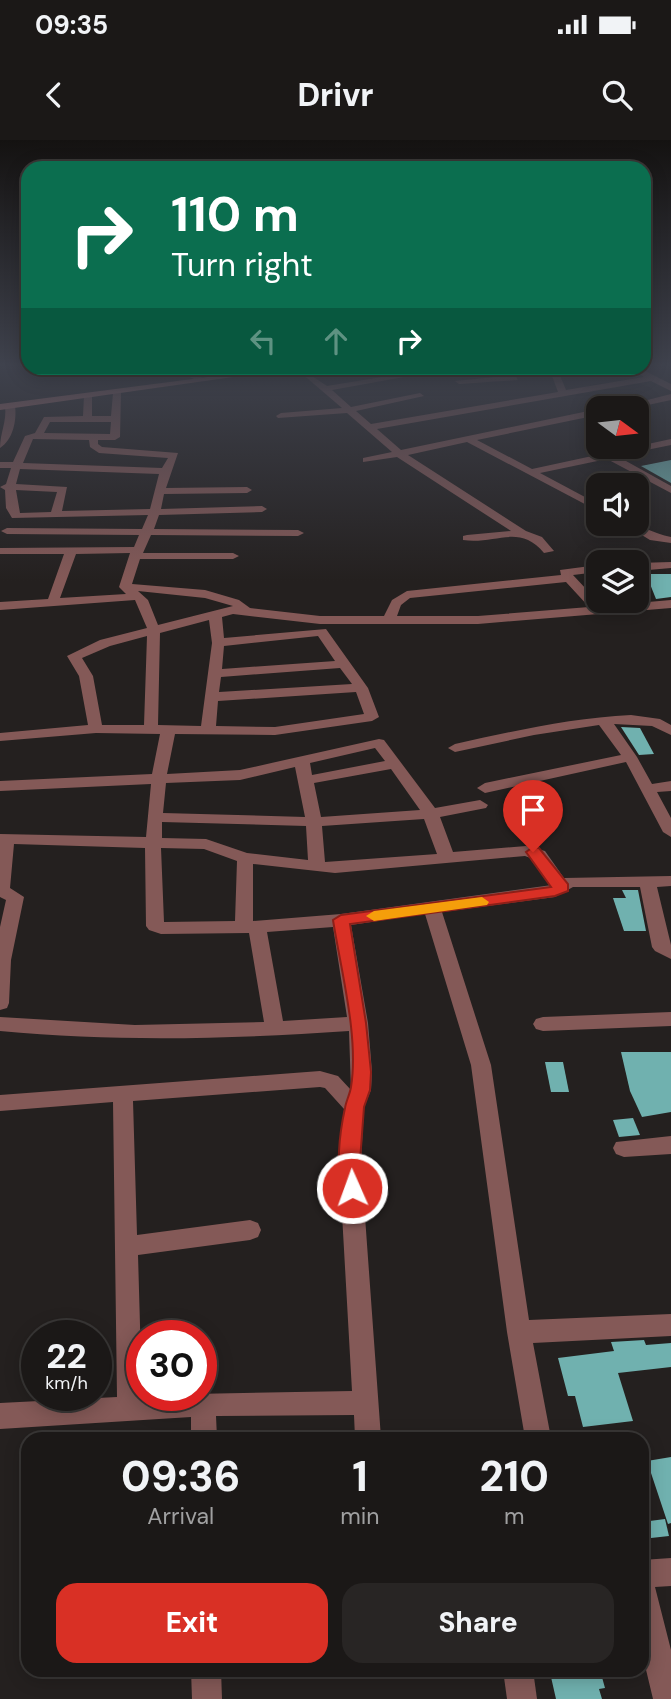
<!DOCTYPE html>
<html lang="en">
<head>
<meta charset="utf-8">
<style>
	:root { --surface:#1b1817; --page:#282524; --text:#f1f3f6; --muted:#a0a0a1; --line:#393736; --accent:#d93025 }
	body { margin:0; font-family:"DM Sans",sans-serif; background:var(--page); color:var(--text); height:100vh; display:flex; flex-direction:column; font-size:26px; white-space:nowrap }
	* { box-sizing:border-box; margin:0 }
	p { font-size:23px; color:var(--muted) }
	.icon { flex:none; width:38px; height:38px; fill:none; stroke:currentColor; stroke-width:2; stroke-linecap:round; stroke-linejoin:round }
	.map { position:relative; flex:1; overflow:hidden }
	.drawer { position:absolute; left:21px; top:1292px; width:628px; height:245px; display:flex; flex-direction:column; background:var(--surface); border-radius:21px; box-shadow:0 4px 18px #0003,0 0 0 2px var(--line) }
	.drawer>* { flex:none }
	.hud { position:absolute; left:21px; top:21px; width:630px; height:214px; border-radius:21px; box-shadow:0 4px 18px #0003,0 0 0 2px var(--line); background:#0b6e4f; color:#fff; overflow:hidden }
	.needle { width:46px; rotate:105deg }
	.tools { position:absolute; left:586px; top:256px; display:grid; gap:14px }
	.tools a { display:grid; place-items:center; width:63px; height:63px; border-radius:14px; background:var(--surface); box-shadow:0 4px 18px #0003,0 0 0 2px var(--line); font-size:35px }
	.speed { position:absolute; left:21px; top:1180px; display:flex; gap:14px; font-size:35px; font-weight:700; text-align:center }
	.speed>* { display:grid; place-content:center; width:91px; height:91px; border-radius:50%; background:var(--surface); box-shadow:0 4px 18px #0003,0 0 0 2px var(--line); line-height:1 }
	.speed small { font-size:18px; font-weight:400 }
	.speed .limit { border:10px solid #d22; background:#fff; color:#111 }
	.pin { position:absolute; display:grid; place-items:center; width:60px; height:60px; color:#fff; margin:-72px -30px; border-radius:50% 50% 50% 0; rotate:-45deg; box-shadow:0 0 7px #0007 }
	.pin .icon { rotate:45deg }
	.me { position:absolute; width:77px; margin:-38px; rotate:358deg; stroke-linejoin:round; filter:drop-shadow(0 0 5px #0008) }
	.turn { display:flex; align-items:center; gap:24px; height:147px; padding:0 35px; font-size:32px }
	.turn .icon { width:91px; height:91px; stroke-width:2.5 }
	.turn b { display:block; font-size:49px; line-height:60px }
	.lanes { display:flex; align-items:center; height:66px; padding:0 35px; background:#0003; justify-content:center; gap:35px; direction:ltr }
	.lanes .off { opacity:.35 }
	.eta { display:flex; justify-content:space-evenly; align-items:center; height:119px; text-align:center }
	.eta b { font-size:42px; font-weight:800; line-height:49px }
	.cta { display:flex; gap:14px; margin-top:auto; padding:14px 35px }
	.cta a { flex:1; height:80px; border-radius:21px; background:var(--accent); color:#fff; font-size:28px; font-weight:800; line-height:80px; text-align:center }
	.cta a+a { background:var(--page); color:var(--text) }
	.status { display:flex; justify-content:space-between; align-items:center; height:49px; padding:0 35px; background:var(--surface); direction:ltr }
	.status svg { height:19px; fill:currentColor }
	header { display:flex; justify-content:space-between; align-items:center; height:91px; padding:0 35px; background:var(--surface); font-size:32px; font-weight:800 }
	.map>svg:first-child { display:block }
</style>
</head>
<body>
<div class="status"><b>09:35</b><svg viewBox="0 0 49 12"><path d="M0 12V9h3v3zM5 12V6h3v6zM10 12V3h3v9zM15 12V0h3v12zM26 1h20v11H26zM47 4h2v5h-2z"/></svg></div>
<header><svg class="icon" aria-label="back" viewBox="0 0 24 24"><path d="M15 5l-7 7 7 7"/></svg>Drivr<svg class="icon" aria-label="search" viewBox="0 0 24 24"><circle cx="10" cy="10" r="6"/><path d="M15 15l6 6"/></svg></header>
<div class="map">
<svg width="671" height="1559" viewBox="0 0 671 1559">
	<rect width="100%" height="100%" fill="#24201f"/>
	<g fill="#70b1af">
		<polygon points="671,320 671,343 641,326"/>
		<polygon points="646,434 671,434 671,457 656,459"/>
		<polygon points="621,587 640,588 654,614 639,615"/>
		<polygon points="622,750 638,750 646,791 624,791 613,758 626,758"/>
		<polygon points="621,912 671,912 671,972 642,977 630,951"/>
		<polygon points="545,922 563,922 569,952 551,952"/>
		<polygon points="633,978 640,995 619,997 613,980"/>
		<polygon points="644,1200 646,1205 671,1203 671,1227 618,1233 633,1281 583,1287 575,1256 568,1256 558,1218 614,1211 611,1202"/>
		<polygon points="671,1317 671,1383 668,1384 647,1321"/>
		<polygon points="665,1379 669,1396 642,1399 642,1382"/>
		<polygon points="600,1530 605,1548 599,1549 602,1559 556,1559 551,1537"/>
	</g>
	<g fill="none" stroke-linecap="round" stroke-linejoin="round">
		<g fill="#845957" fill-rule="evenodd">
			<polygon points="73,228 104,228 70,232"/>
			<polygon points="171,228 181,228 205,239 198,241"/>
			<path d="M 291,228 L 300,228 L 327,246 L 400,234 L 404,237 L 332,250 L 351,267 L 420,253 L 424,256 L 356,271 L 371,284 L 558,252 L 549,228 L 557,228 L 566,250 L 644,237 L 630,228 L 639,228 L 671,244 L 671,251 L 651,241 L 377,289 L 401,310 L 598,269 L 598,275 L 477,300 L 532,329 L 671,299 L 671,305 L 617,316 L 671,346 L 671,353 L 607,319 L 540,333 L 598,364 L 598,371 L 467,302 L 408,315 L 526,391 L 542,397 L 554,411 L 544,413 C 519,383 495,405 463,400 L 463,396 L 467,395 L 511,391 L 397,317 L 363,322 L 363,318 L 392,312 L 347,273 L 278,278 L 276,276 L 281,273 L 342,268 L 307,238 Z"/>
			<polygon points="515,235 518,240 459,244 455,241"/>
			<path d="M 117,250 L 121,253 L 120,297 L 115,300 L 98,300 L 98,304 L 102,307 L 178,313 L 166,348 L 247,347 L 252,350 L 247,353 L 164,354 L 161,369 L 262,366 L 267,369 L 262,372 L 159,375 L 154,389 L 298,390 L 304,393 L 298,396 L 151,395 L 143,413 L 233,413 L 239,416 L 233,419 L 140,419 L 132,444 L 205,450 L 239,460 L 250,468 L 320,476 L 384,476 L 392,460 L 407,451 L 561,435 L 560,430 L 598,425 L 598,432 L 573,435 L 602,466 L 671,460 L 671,468 L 478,484 L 320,484 L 233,474 L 222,477 L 224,498 L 326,489 L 368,548 L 379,577 L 372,581 L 275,595 L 175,594 L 167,634 L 240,630 L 379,599 L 384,600 L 435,668 L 480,660 L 488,665 L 486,668 L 440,677 L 453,712 L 526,706 L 545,711 L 564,738 L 671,736 L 671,746 L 657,747 L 671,805 L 671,819 L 655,811 L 652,807 L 640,747 L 573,747 L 555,757 L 442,772 L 491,925 L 529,1180 L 671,1174 L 671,1196 L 533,1203 L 551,1298 L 525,1298 L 507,1192 L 471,925 L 425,774 L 351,785 L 368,883 L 372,932 L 371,950 L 364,967 L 361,1021 L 381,1298 L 355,1298 L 354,1275 L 216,1276 L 217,1298 L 191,1298 L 191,1277 L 0,1289 L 0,1263 L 117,1257 L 113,962 L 0,971 L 0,955 L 320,931 L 338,936 L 351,950 L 349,891 C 232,899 117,902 0,891 L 0,877 L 135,885 L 264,882 L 249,793 L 161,794 L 149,790 L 146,786 L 145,708 L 14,704 L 10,748 L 24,757 L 11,820 L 9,863 L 7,868 L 0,870 L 0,787 L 6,760 L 0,757 L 0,694 L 146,697 L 151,644 L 0,651 L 0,641 L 152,634 L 160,594 L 96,593 L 0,601 L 0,593 L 88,585 L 79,536 L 67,516 L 100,500 L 147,488 L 135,460 L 0,470 L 0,462 L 48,459 L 64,414 L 0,414 L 0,408 L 134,407 L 139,395 L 7,394 L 1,391 L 7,388 L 142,389 L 148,375 L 12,378 L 6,368 L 5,350 L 0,347 L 6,344 L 11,328 L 0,328 L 0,322 L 13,322 L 25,296 L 35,293 L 44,277 L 83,276 L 84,256 L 88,253 L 92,256 L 92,276 L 111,276 L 113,253 ZM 50,282 L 111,282 L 110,294 L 44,293 ZM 33,299 L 89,300 L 90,307 L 99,313 L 168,318 L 162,328 L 23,323 ZM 20,329 L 159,334 L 150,369 L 62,371 L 67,347 L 16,344 ZM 16,350 L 57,352 L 51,372 L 20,373 ZM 130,413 L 119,447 L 126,454 L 60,458 L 76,414 ZM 566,442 L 589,467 L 478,476 L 397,476 L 401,465 L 410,458 ZM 138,451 L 205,458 L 233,466 L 158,485 L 148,460 ZM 209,480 L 212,503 L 201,586 L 158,585 L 160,493 ZM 147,496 L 144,585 L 102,585 L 93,536 L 82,518 L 110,506 ZM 318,496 L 335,521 L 222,529 L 224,506 ZM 340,528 L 352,544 L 219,552 L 221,537 ZM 356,552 L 364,574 L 275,587 L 216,586 L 218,561 ZM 375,608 L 385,621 L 312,635 L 310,623 ZM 295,627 L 305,677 L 163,673 L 166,643 L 240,640 ZM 391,629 L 420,670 L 321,677 L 314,643 ZM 424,679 L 437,714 L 325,722 L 322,686 ZM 162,682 L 306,686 L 308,720 L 247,713 L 206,699 L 162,698 ZM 161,708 L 204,709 L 237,721 L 235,781 L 164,782 ZM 525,716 L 533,719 L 552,745 L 341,774 L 253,781 L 253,724 L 335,733 ZM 333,787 L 347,877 L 283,881 L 267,792 ZM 320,947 L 325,948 L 344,969 L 339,1021 L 352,1251 L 142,1255 L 138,1115 L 250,1100 L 258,1097 L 261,1090 L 258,1083 L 250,1080 L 137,1095 L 133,961 Z"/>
			<polygon points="671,254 671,260 634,268 616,268"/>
			<path d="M 10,263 L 15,266 C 17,280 13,300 0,308 C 0,292 7,282 5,266 Z"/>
			<path d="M 622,383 C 640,383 653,394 671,397 L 671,403 L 650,400 Z"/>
			<polygon points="671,422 671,428 637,431 637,423"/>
			<path d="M 631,575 L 660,579 L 671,585 L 671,595 L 652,586 L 614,584 L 637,617 L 652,644 L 671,641 L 671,651 L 657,652 L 671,678 L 671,697 L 663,692 L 626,622 L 485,653 L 477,648 L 485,643 L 621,615 L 599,585 L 534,595 L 455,612 L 448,608 L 455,604 C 514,591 571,578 631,575 Z"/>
			<polygon points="671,872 671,886 543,891 536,889 533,884 536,879 543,877"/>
			<polygon points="671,996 671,1014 624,1017 616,1014 613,1008 616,1002"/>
			<polygon points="671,1418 671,1446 655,1447 671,1510 671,1559 653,1559 642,1513 642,1420"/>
			<polygon points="191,1530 221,1530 222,1559 192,1559"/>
			<polygon points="503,1530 533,1530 537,1559 507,1559"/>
		</g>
		<polygon fill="#bd7876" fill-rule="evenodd" points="277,228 296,228 0,270 0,264"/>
	</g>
	<linearGradient id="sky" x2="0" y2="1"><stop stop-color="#141211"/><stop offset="0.51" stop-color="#3f424d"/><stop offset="1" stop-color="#3f424d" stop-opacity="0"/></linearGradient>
	<rect width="671" height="441" fill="url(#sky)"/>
	<path fill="#d93025" stroke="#8d1f18" stroke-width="2" d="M 533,707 L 539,708 L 568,744 L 568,751 L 555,756 L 350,784 L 366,883 L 371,932 L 370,950 L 364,967 L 360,1021 L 362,1048 L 359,1054 L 352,1056 L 345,1054 C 334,1032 340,991 345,968 C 346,961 350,954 351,947 C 359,897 341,831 333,780 L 341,775 L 551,747 L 526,712 Z"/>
	<polygon fill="#f59e0b" points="482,757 489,762 487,765 374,781 366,776 374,771"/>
</svg>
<div class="tools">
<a><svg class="needle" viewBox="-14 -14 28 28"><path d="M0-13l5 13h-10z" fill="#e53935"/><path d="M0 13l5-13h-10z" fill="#a0a0a1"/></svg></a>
<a><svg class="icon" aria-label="sound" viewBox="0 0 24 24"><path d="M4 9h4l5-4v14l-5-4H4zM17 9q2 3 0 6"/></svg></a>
<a><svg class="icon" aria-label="layers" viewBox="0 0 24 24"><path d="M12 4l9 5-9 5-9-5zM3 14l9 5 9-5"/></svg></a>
</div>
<div class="speed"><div>22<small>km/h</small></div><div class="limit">30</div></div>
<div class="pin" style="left:533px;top:712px;background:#d93025"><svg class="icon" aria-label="arrive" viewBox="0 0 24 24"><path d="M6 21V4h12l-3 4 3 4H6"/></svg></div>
<svg class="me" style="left:352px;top:1048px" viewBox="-20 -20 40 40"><circle r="17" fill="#d93025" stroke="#fff" stroke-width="3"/><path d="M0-11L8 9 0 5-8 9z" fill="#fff"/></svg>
<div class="hud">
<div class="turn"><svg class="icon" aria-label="right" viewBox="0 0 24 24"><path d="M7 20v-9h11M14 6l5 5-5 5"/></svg><div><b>110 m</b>Turn right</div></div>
<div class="lanes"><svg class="icon off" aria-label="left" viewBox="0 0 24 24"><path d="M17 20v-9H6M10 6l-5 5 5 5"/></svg><svg class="icon off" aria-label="ahead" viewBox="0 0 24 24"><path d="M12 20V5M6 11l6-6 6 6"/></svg><svg class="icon" aria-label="right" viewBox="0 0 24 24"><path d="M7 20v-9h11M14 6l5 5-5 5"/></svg></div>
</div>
<section class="drawer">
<div class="eta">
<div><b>09:36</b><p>Arrival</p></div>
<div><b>1</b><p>min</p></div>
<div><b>210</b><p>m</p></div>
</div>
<div class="cta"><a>Exit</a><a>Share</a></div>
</section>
</div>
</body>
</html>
